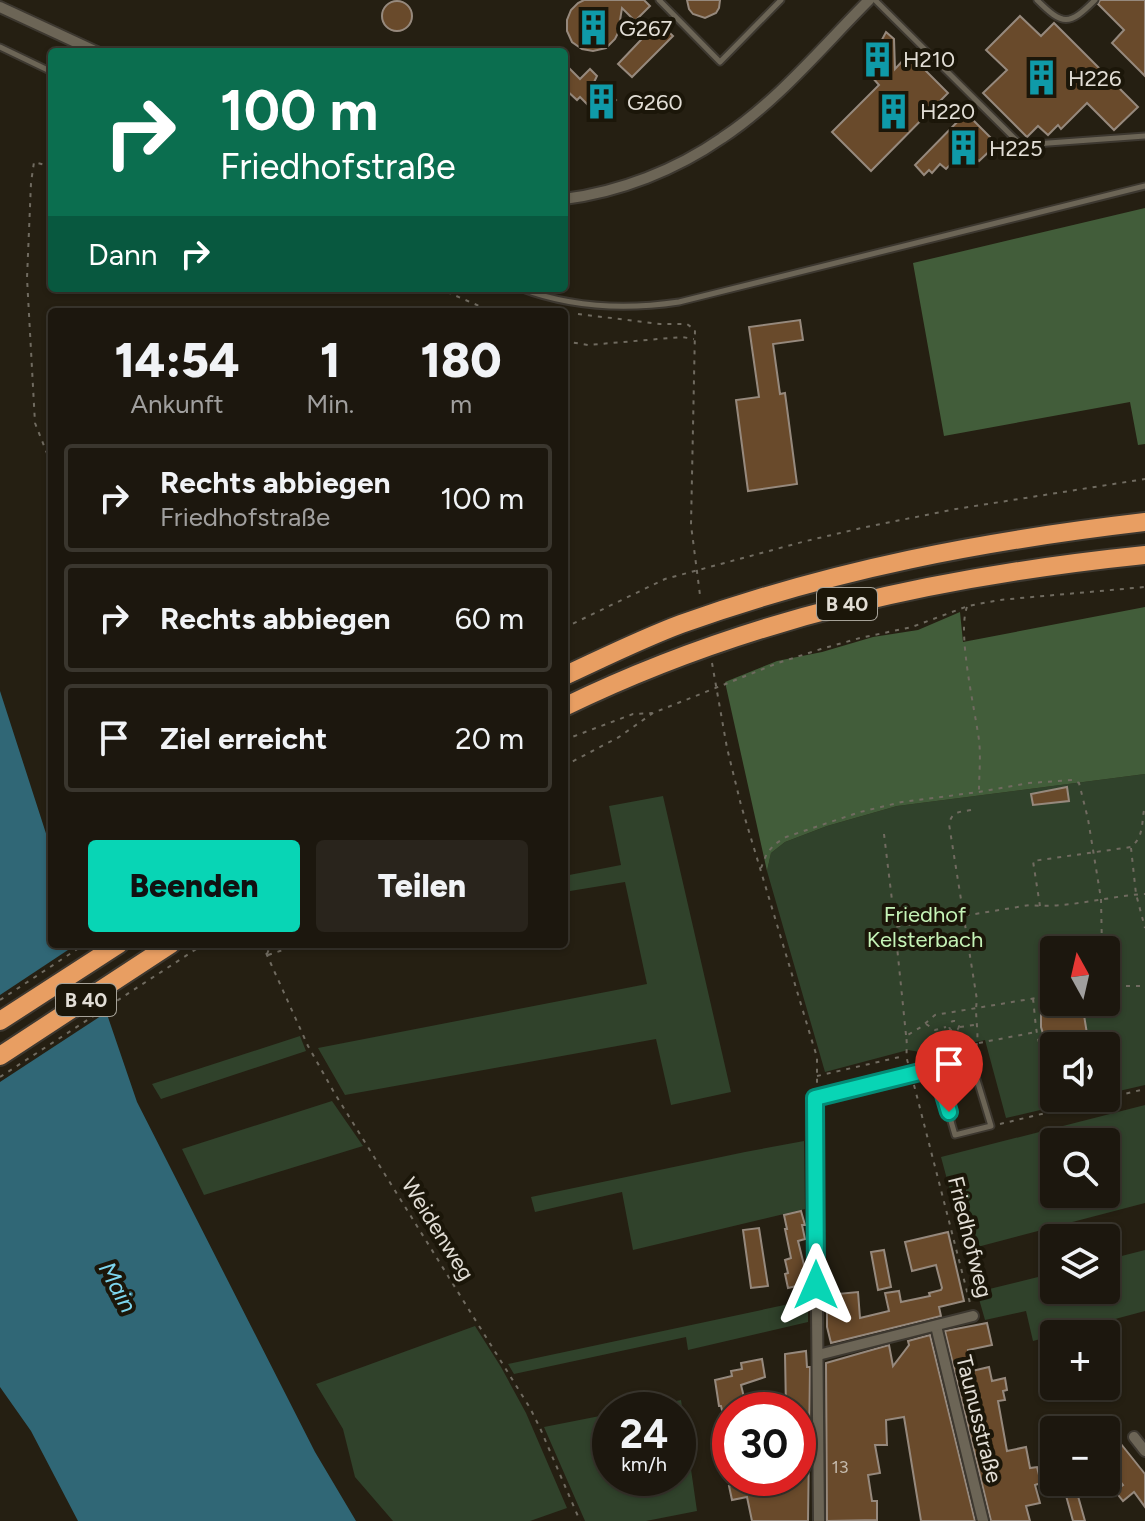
<!DOCTYPE html>
<html lang="de">
<head>
<meta charset="utf-8">
<style>
	:root { --surface:#1c170e; --page:#29241c; --text:#f1f3f6; --muted:#a09f9e; --line:#3a362e; --accent:#08d5b5 }
	body { margin:0; font-family:Figtree,sans-serif; background:var(--page); color:var(--text); height:100vh; display:flex; flex-direction:column; font-size:30px; white-space:nowrap }
	* { box-sizing:border-box; margin:0 }
	p { font-size:26px; color:var(--muted) }
	.icon { flex:none; width:44px; height:44px; fill:none; stroke:currentColor; stroke-width:2; stroke-linecap:round; stroke-linejoin:round }
	.map { position:relative; flex:1; overflow:hidden }
	.details { position:absolute; left:48px; top:308px; width:520px; height:640px; display:flex; flex-direction:column; background:var(--surface); border-radius:8px; box-shadow:0 2px 6px #0004,0 0 0 2px var(--line) }
	.details>* { flex:none }
	.top-card { position:absolute; left:48px; top:48px; width:520px; height:244px; border-radius:8px; box-shadow:0 2px 6px #0004,0 0 0 2px var(--line); background:#0b6e4f; color:#fff; overflow:hidden }
	.needle { width:52px; rotate:352deg }
	.controls { position:absolute; left:1040px; top:936px; display:grid; gap:16px }
	.controls a { display:grid; place-items:center; width:80px; height:80px; border-radius:8px; background:var(--surface); box-shadow:0 2px 6px #0004,0 0 0 2px var(--line); font-size:40px }
	.speed { position:absolute; left:592px; top:1392px; display:flex; gap:16px; font-size:40px; font-weight:700; text-align:center }
	.speed>* { display:grid; place-content:center; width:104px; height:104px; border-radius:50%; background:var(--surface); box-shadow:0 2px 6px #0004,0 0 0 2px var(--line); line-height:1 }
	.speed small { font-size:20px; font-weight:400 }
	.speed .limit { border:12px solid #d22; background:#fff; color:#111 }
	.pin { position:absolute; display:grid; place-items:center; width:68px; height:68px; color:#fff; margin:-82px -34px; border-radius:50% 50% 50% 0; rotate:-45deg; box-shadow:0 0 8px #0007 }
	.pin .icon { rotate:45deg }
	.me { position:absolute; width:88px; margin:-44px; rotate:0deg; stroke-linejoin:round; filter:drop-shadow(0 0 6px #0008) }
	.turn { display:flex; align-items:center; gap:28px; height:168px; padding:0 40px; font-size:36px }
	.turn .icon { width:104px; height:104px; stroke-width:2.5 }
	.turn b { display:block; font-size:56px; line-height:68px }
	.then { display:flex; align-items:center; height:76px; padding:0 40px; background:#0003; gap:16px; font-size:30px }
	.eta { display:flex; justify-content:space-evenly; align-items:center; height:136px; text-align:center }
	.eta b { font-size:48px; font-weight:800; line-height:56px }
	.primary-button { display:flex; gap:16px; margin-top:auto; padding:16px 40px }
	.primary-button a { flex:1; height:92px; border-radius:8px; background:var(--accent); color:#111; font-size:32px; font-weight:800; line-height:92px; text-align:center }
	.primary-button a+a { background:var(--page); color:var(--text) }
	ul { padding:0; list-style:none }
	li { display:flex; align-items:center; gap:24px; height:108px; margin:0 16px 12px; padding:0 24px; border:4px solid var(--line); border-radius:8px }
	li div { flex:1 }
	li b { display:block; font-size:30px }
	li em { font-style:normal }
	.map>svg:first-child { display:block }
</style>
</head>
<body>
<div class="map">
<svg width="1145" height="1521" viewBox="0 0 1145 1521">
	<rect width="100%" height="100%" fill="#251f12"/>
	<g fill="#30422b" fill-rule="evenodd">
		<path d="M 1145,774 L 1145,1085 L 1106,1094 L 1106,1046 L 1054,1046 L 1054,1098 L 1091,1098 L 1006,1118 L 985,1040 L 926,1053 L 908,1050 L 825,1072 L 767,871 L 771,853 L 785,842 L 827,826 L 897,806 ZM 1054,950 L 1106,950 L 1106,1002 L 1054,1002 Z"/>
		<polygon points="663,796 731,1092 671,1105 656,1039 345,1095 318,1048 647,984 625,882 564,892 564,876 621,865 609,806"/>
		<polygon points="300,1036 306,1051 161,1099 152,1084"/>
		<polygon points="332,1101 363,1146 204,1195 182,1149"/>
		<path d="M 1145,1105 L 1145,1203 L 966,1250 L 941,1157 ZM 1054,1142 L 1106,1142 L 1106,1194 L 1054,1194 Z"/>
		<polygon points="804,1141 805,1209 633,1250 622,1192 535,1212 531,1197 745,1152"/>
		<polygon points="1145,1250 1145,1311 1033,1341 1026,1311 985,1320 977,1292 1054,1273 1054,1290 1106,1290 1106,1260"/>
		<polygon points="808,1300 808,1322 688,1350 686,1337 514,1374 508,1364"/>
		<polygon points="475,1326 501,1367 526,1413 567,1508 530,1521 393,1521 355,1477 343,1429 316,1384"/>
		<polygon points="681,1400 697,1511 646,1521 585,1521 544,1427 610,1414 610,1478 678,1478 678,1410 632,1410"/>
	</g>
	<g fill="#425d3a">
		<polygon points="1145,208 1145,444 1138,445 1130,402 944,436 913,263"/>
		<polygon points="1145,607 1145,774 897,806 827,826 785,842 771,853 767,871 725,682 777,661 822,652 873,637 918,630 960,612 963,642"/>
	</g>
	<polygon fill="#306776" points="0,691 52,852 52,944 83,944 137,1102 315,1452 356,1521 78,1521 31,1431 0,1387"/>
	<polygon fill="#251f12" points="77,944 87,944 110,1010 0,1082 0,995"/>
	<g fill="#694a2b" stroke="#96897d" stroke-width="2">
		<polygon points="584,0 644,0 650,6 635,21 622,8 618,33 615,39 606,48 593,51 582,49 572,42 567,31 567,20 571,10 578,3"/>
		<polygon points="687,0 720,0 719,8 716,13 705,18 693,14 689,9"/>
		<polygon points="1100,0 1145,0 1145,76 1112,43 1124,30 1098,4"/>
		<circle cx="397" cy="16" r="15"/>
		<polygon points="1020,16 1041,36 1054,23 1138,107 1114,130 1087,103 1061,129 1058,125 1048,135 1038,126 1027,137 983,93 1007,70 986,50"/>
		<polygon points="658,22 673,36 632,77 618,64"/>
		<polygon points="886,32 894,39 895,69 909,54 948,93 871,171 832,132 879,85 866,70"/>
		<polygon points="564,63 580,79 590,69 597,76 588,95 599,84 616,100 600,117 580,97 577,100 564,88"/>
		<polygon points="966,113 997,144 979,161 975,157 973,160 964,151 946,169 940,164 932,173 929,170 924,175 915,165"/>
		<polygon points="800,320 803,340 773,344 780,394 785,393 797,484 748,491 736,400 759,397 749,327"/>
		<polygon points="1067,787 1069,801 1033,805 1031,794"/>
		<polygon points="1059,1007 1083,1009 1089,1046 1058,1046 1058,1043 1046,1043 1041,1027 1041,1013"/>
		<polygon points="801,1211 805,1225 802,1225 805,1239 798,1241 805,1269 802,1270 805,1284 788,1288 785,1274 788,1273 785,1260 791,1258 785,1229 787,1229 784,1215"/>
		<polygon points="759,1228 768,1286 751,1288 743,1230"/>
		<polygon points="948,1232 964,1301 939,1307 941,1316 831,1343 827,1327 827,1292 838,1292 838,1294 858,1292 860,1318 889,1311 885,1293 899,1291 901,1302 930,1296 929,1293 941,1290 942,1288 936,1265 912,1271 905,1242"/>
		<polygon points="884,1250 891,1287 878,1290 871,1252"/>
		<polygon points="987,1323 992,1345 968,1350 972,1371 989,1367 992,1381 1005,1378 1007,1390 1003,1391 1005,1400 998,1401 1007,1451 1026,1447 1030,1468 1037,1467 1041,1483 1035,1485 1040,1503 1026,1506 1030,1521 991,1521 945,1331"/>
		<polygon points="930,1335 975,1521 921,1521 904,1417 886,1420 887,1445 875,1445 880,1473 868,1475 872,1501 877,1501 877,1520 827,1521 826,1363 889,1345 893,1366 909,1345 908,1341"/>
		<polygon points="806,1351 807,1367 810,1367 808,1521 752,1521 747,1497 732,1500 729,1486 747,1482 748,1490 769,1486 767,1478 798,1478 798,1407 786,1409 785,1354"/>
		<polygon points="762,1359 765,1377 741,1385 747,1410 722,1410 721,1406 719,1406 715,1380 732,1376 731,1371 742,1369 741,1363"/>
		<polygon points="1121,1444 1145,1474 1145,1507 1134,1492 1123,1501 1115,1491 1123,1485 1106,1463 1106,1455"/>
		<polygon points="1076,1489 1085,1521 1073,1521 1065,1492"/>
	</g>
	<g fill="none" stroke-linecap="round" stroke-linejoin="round">
		<defs>
			<g id="lane">
				<polyline points="659,0 720,62 781,0"/>
				<polyline points="875,0 1021,145 1145,136"/>
				<path d="M 1037,0 C 1063,26 1069,26 1095,0"/>
				<polyline points="0,47 52,72"/>
				<path d="M 520,288 C 572,308 625,310 679,302 L 1145,186"/>
				<polyline points="936,1069 955,1135 991,1126 971,1060"/>
			</g>
			<g id="street">
				<polyline points="0,7 97,52"/>
				<path d="M 564,199 C 620,192 676,170 722,138 C 778,101 822,47 869,0"/>
				<polyline points="936,1326 983,1521"/>
				<polyline points="818,1355 973,1316"/>
				<polyline points="1134,1437 1145,1451"/>
				<polyline points="819,1521 815,1098 970,1059"/>
			</g>
			<g id="highway">
				<path d="M 564,676 C 603,658 641,639 681,624 C 835,569 983,541 1145,522"/>
				<path d="M 564,707 C 749,617 941,576 1145,555"/>
				<polyline points="0,1021 119,944"/>
				<polyline points="0,1056 171,944"/>
			</g>
		</defs>
		<use href="#lane" stroke="#3d3830" stroke-width="9"/>
		<use href="#street" stroke="#3d3830" stroke-width="14"/>
		<use href="#highway" stroke="#3d3830" stroke-width="22"/>
		<g stroke="#706b60" stroke-width="2" stroke-dasharray="4 6" stroke-linecap="butt">
			<polyline points="52,167 34,162 31,183 27,278 35,423 52,466"/>
			<polyline points="438,288 493,312"/>
			<polyline points="578,314 660,324 687,324 695,330 691,525 700,595"/>
			<polyline points="564,341 588,345 682,337 694,339"/>
			<path d="M 967,607 C 957,633 975,710 979,740 C 981,757 979,775 979,791"/>
			<polyline points="564,628 665,579 806,541 866,527 956,509 1145,479"/>
			<polyline points="712,663 727,748 741,805 812,1041 817,1057 817,1084"/>
			<polyline points="564,740 633,714 652,713"/>
			<polyline points="564,766 619,737 653,713 778,663 821,649 860,638 912,627 968,606 999,600 1145,587"/>
			<path d="M 971,810 C 960,812 952,811 949,824 L 977,1000 C 974,1016 980,1034 976,1047"/>
			<polyline points="884,834 895,925"/>
			<polyline points="1131,848 1136,894 1145,928"/>
			<polyline points="761,868 767,853 775,844 786,837 860,812 902,802 979,792 1029,783 1073,780 1079,783 1088,819 1101,899 1102,950"/>
			<path d="M 1040,906 L 1033,861 L 1131,847 C 1145,836 1141,820 1145,806"/>
			<polyline points="262,944 308,1046 335,1094 530,1408 540,1428 580,1521"/>
			<polyline points="267,954 271,944"/>
			<polyline points="268,955 301,944"/>
			<polyline points="1106,986 1145,986"/>
			<path d="M 1033,999 C 1036,1021 1035,1053 1054,1067"/>
			<polyline points="0,1000 85,944"/>
			<circle cx="954" cy="1026" r="5"/>
			<polyline points="926,1024 935,1030 946,1027"/>
			<polyline points="960,1027 974,1025"/>
			<path d="M 906,1035 L 895,927 L 1030,905 C 1068,909 1107,896 1145,894"/>
			<polyline points="979,1043 1036,1032"/>
			<path d="M 908,1063 C 905,1054 908,1046 906,1036 L 921,1027 L 935,1015 L 1054,995"/>
			<polyline points="817,1076 904,1056"/>
			<polyline points="0,1077 204,944"/>
			<polyline points="914,1085 970,1303"/>
			<polyline points="1000,1124 1145,1089"/>
		</g>
		<use href="#lane" stroke="#6c6556" stroke-width="5"/>
		<use href="#street" stroke="#6c6556" stroke-width="10"/>
		<use href="#highway" stroke="#e89e62" stroke-width="18"/>
	</g>
	<g fill="none" stroke-linecap="round" stroke-linejoin="round">
		<defs>
			<polyline id="route" points="816,1285 815,1098 936,1068 949,1112"/>
		</defs>
		<use href="#route" stroke="#058a76" stroke-width="20"/>
		<use href="#route" stroke="#08d5b5" stroke-width="14"/>
	</g>
	<defs>
		<symbol id="building-bare" viewBox="-9 -9 18 18"><path d="M-4-6H4V6H1V3H-1V6H-4ZM-2.5-4.3h1.7v1.8h-1.7ZM.8-4.3h1.7v1.8H.8ZM-2.5-1h1.7V.8h-1.7ZM.8-1h1.7V.8H.8Z" fill="#0f9aa8" stroke="#1b1609" stroke-width="2.5" paint-order="stroke"/></symbol>
	</defs>
	<g fill-rule="evenodd">
		<use href="#building-bare" x="568" y="2" width="51" height="51"/>
		<use href="#building-bare" x="852" y="34" width="51" height="51"/>
		<use href="#building-bare" x="1016" y="52" width="51" height="51"/>
		<use href="#building-bare" x="576" y="76" width="51" height="51"/>
		<use href="#building-bare" x="868" y="86" width="51" height="51"/>
		<use href="#building-bare" x="938" y="122" width="51" height="51"/>
	</g>
	<g text-anchor="middle" dominant-baseline="central" stroke-width="8" stroke-linejoin="round" paint-order="stroke">
		<g font-size="18" fill="#c4b9ab">
			<text x="840" y="1467">13</text>
		</g>
		<g fill="#1b1609" stroke="#a6a298" stroke-width="2">
			<rect x="817" y="588" width="60" height="32" rx="6"/>
			<rect x="56" y="984" width="60" height="32" rx="6"/>
		</g>
		<g font-size="20" font-weight="bold" fill="#e2ded6">
			<text x="847" y="604">B 40</text>
			<text x="86" y="1000">B 40</text>
		</g>
		<g font-size="22" fill="#e2ded6" stroke="#1b1609" text-anchor="start">
			<text x="619" y="28">G267</text>
			<text x="903" y="59">H210</text>
			<text x="1068" y="78">H226</text>
			<text x="627" y="102">G260</text>
			<text x="920" y="111">H220</text>
			<text x="989" y="148">H225</text>
		</g>
		<g font-size="22" fill="#c5f3b7" stroke="#1b1609">
			<text x="925" y="914">Friedhof<tspan x="925" dy="25">Kelsterbach</tspan></text>
		</g>
		<g font-size="22" fill="#e2ded6" stroke="#1b1609">
			<text transform="translate(438 1229) rotate(58)">Weidenweg</text>
			<text transform="translate(970 1237) rotate(76)">Friedhofweg</text>
			<text transform="translate(979 1419) rotate(76)">Taunusstraße</text>
		</g>
		<g font-size="24" font-style="italic" fill="#7dd6ee" stroke="#1b1609">
			<text transform="translate(118 1287) rotate(62)">Main</text>
		</g>
	</g>
</svg>
<div class="controls">
<a><svg class="needle" viewBox="-14 -14 28 28"><path d="M0-13l5 13h-10z" fill="#e53935"/><path d="M0 13l5-13h-10z" fill="#a09f9e"/></svg></a>
<a><svg class="icon" aria-label="sound" viewBox="0 0 24 24"><path d="M4 9h4l5-4v14l-5-4H4zM17 9q2 3 0 6"/></svg></a>
<a><svg class="icon" aria-label="search" viewBox="0 0 24 24"><circle cx="10" cy="10" r="6"/><path d="M15 15l6 6"/></svg></a>
<a><svg class="icon" aria-label="layers" viewBox="0 0 24 24"><path d="M12 4l9 5-9 5-9-5zM3 14l9 5 9-5"/></svg></a>
<a>+</a>
<a>−</a>
</div>
<div class="speed"><div>24<small>km/h</small></div><div class="limit">30</div></div>
<div class="pin" style="left:949px;top:1112px;background:#d93025"><svg class="icon" aria-label="arrive" viewBox="0 0 24 24"><path d="M6 21V4h12l-3 4 3 4H6"/></svg></div>
<svg class="me" style="left:816px;top:1285px" viewBox="-20 -20 40 40"><path d="M0-17L14 15 0 8-14 15z" fill="#08d5b5" stroke="#fff" stroke-width="4"/></svg>
<div class="top-card">
<div class="turn"><svg class="icon" aria-label="right" viewBox="0 0 24 24"><path d="M7 20v-9h11M14 6l5 5-5 5"/></svg><div><b>100 m</b>Friedhofstraße</div></div>
<div class="then">Dann<svg class="icon" aria-label="right" viewBox="0 0 24 24"><path d="M7 20v-9h11M14 6l5 5-5 5"/></svg></div>
</div>
<section class="details">
<div class="eta">
<div><b>14:54</b><p>Ankunft</p></div>
<div><b>1</b><p>Min.</p></div>
<div><b>180</b><p>m</p></div>
</div>
<ul>
<li><svg class="icon" aria-label="right" viewBox="0 0 24 24"><path d="M7 20v-9h11M14 6l5 5-5 5"/></svg><div><b>Rechts abbiegen</b><p>Friedhofstraße</p></div><em>100 m</em></li>
<li><svg class="icon" aria-label="right" viewBox="0 0 24 24"><path d="M7 20v-9h11M14 6l5 5-5 5"/></svg><div><b>Rechts abbiegen</b></div><em>60 m</em></li>
<li><svg class="icon" aria-label="arrive" viewBox="0 0 24 24"><path d="M6 21V4h12l-3 4 3 4H6"/></svg><div><b>Ziel erreicht</b></div><em>20 m</em></li>
</ul>
<div class="primary-button"><a>Beenden</a><a>Teilen</a></div>
</section>
</div>
</body>
</html>
